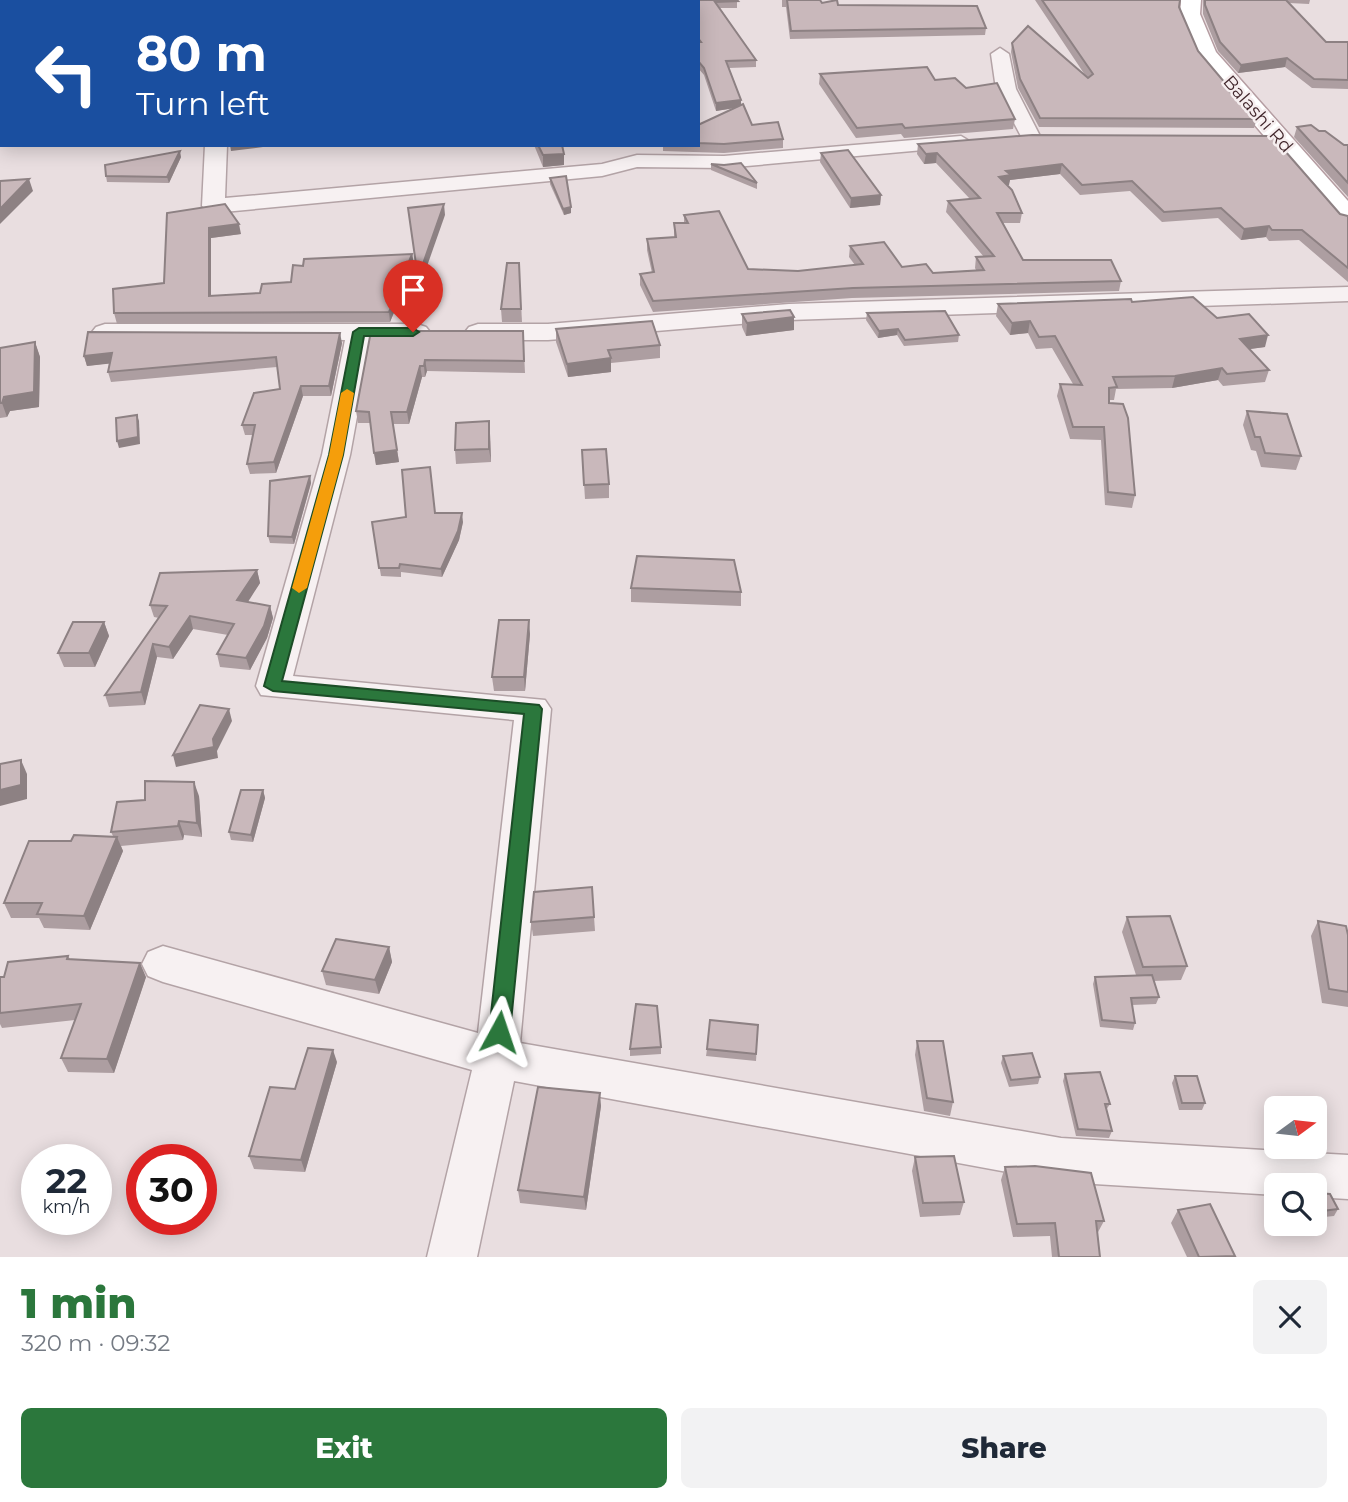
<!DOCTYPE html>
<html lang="en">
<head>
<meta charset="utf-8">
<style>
	:root { --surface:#fff; --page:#f2f2f3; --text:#1f2937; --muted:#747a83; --accent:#2b773c }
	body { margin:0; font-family:Montserrat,sans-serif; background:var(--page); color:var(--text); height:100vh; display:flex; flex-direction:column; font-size:26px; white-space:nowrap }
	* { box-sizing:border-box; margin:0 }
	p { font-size:23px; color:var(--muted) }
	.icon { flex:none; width:38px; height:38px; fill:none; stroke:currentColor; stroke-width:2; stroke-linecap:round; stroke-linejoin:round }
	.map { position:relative; height:1257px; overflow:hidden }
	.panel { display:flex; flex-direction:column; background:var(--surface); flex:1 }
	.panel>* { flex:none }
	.top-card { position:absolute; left:0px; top:0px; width:700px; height:147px; box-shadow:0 4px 18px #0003; background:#1a4fa0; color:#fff; overflow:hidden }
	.needle { width:46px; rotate:75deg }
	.controls { position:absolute; left:1264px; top:1096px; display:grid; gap:14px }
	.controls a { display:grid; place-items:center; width:63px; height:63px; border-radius:10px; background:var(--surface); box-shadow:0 4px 18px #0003; font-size:35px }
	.speed { position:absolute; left:21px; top:1144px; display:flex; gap:14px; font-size:35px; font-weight:700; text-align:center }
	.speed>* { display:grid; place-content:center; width:91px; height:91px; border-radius:50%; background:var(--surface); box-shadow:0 4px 18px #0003; line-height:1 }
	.speed small { font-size:18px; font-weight:400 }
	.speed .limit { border:10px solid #d22; background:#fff; color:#111 }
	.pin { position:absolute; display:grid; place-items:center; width:60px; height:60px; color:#fff; margin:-72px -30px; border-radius:50% 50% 50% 0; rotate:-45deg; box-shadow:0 0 7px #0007 }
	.pin .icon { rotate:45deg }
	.me { position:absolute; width:77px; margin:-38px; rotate:5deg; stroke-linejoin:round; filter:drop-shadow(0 0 5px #0008) }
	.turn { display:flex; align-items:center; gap:24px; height:147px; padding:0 21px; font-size:32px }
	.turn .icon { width:91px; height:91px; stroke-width:2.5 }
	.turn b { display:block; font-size:49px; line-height:60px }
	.round { display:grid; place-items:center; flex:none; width:74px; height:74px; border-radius:10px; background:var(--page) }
	.head { display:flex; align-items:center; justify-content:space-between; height:119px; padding:0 21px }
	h1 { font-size:42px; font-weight:800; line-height:52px; color:var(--accent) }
	.cta { display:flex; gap:14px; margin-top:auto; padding:14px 21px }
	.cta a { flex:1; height:80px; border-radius:10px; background:var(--accent); color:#fff; font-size:28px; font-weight:800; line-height:80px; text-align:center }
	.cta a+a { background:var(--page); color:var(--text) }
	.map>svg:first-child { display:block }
</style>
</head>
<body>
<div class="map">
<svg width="1348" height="1257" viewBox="0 0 1348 1257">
	<rect width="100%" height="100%" fill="#e9dee0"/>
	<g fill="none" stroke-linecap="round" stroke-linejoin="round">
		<defs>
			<g id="street">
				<polygon points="1000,48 1009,54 1016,89 1040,136 1037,140 1023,140 996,89 991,54"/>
				<polygon points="961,136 971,142 968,146 724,168 637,167 602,176 213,213 202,206 205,145 227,145 225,198 602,164 637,155 724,156"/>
				<polygon points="1348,287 1348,301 789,320 548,340 478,340 469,337 465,332 469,327 478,324 548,324 789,304"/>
				<polygon points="105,324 417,324 426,327 430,332 426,337 371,340 350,455 293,676 545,700 551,709 520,1043 1061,1138 1348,1155 1348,1199 1314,1197 1314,1185 1276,1185 1276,1195 1061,1182 514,1081 477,1257 427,1257 472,1070 163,982 148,976 142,964 148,952 163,946 478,1033 514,720 261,695 256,686 322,455 345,340 96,337 92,332 96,327"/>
			</g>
			<polygon id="primary" points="1181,0 1201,0 1200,14 1216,52 1348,201 1348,225 1339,223 1198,59 1180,14"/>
		</defs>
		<use href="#street" stroke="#b3a3a6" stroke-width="3"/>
		<use href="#primary" stroke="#b59da2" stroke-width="3"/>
		<use href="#street" fill="#f7f1f2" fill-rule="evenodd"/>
		<use href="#primary" fill="#fff" fill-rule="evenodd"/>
	</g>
	<g fill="#ad9ea1">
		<polygon points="643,0 737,0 737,8 720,8 756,60 756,67 729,68 741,105 752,125 783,139 783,148 724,153 663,151 663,145 698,145 698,125 734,108 716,111 704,75 698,68 698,2 644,2"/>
		<polygon points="782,0 820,0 822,3 986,28 985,35 790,39 786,7 782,7"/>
		<polygon points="1035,0 1180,0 1179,7 1198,51 1226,84 1226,87 1257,119 1254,128 1039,127 1018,88 1011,52 1012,43 1087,78"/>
		<polygon points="1203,0 1310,0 1309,4 1289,3 1326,42 1348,42 1348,89 1312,88 1285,67 1238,73 1218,51 1203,14"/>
		<polygon points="820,74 935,80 966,88 1015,119 1013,129 904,138 901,134 856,138 819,84"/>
		<polygon points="1297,127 1319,131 1344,145 1348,145 1348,197 1294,137"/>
		<polygon points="1032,135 1348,216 1348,282 1299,240 1269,241 1266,237 1241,240 1218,218 1162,222 1130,191 1080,195 1060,174 1010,180 1008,186 1022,213 1020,223 1003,223 1023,260 1121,281 1119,291 852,298 653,312 640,285 640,274 652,273 647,250 647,239 674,237 674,223 684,223 684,215 748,269 798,271 855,265 849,257 850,246 902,267 933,273 976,270 975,268 976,257 984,257 946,212 948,201 970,199 936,163 924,164 917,154 918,144"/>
		<polygon points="534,145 562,145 564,165 543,167"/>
		<polygon points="821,153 881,195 880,205 850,208 820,162"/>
		<polygon points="181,157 169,183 107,182 106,176"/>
		<polygon points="711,164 757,183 757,189 711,170"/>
		<polygon points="550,178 571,213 564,215 550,184"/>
		<polygon points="167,213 241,234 211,238 211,296 260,293 291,282 303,266 412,254 414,264 390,322 117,324 114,313 164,283"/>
		<polygon points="519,263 522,322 502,322 501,309"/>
		<polygon points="1132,302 1217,318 1265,347 1249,349 1269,370 1265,382 1223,386 1218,380 1172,388 1116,389 1114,400 1109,400 1109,403 1135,495 1132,508 1105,505 1101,440 1070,439 1057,396 1060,384 1073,384 1052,348 1036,349 1028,333 1010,335 996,316 998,304"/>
		<polygon points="867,313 959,335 958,342 904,346 897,335 878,338 866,320"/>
		<polygon points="742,314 794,317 794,330 746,336 742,327"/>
		<polygon points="556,329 660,345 660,358 611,363 611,372 568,377 556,342"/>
		<polygon points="371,331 523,331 525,373 427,371 425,377 422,377 409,424 393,424 399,462 376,465 370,423 358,423 356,411"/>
		<polygon points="35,342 40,357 39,407 10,411 7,417 0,418 0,348"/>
		<polygon points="342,343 331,396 303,396 276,473 250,474 247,464 253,435 245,435 242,425 280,389 277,367 111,382 108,372 110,363 87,366 84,356"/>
		<polygon points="1247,411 1301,456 1296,470 1261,467 1256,451 1251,450 1243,425"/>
		<polygon points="490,434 491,462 456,464 455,450"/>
		<polygon points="582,450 609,484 609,498 585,499"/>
		<polygon points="310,476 311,483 294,544 270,543 268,536"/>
		<polygon points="435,513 463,522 459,540 442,577 401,572 401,577 381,576 372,522"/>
		<polygon points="257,570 260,583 247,602 270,606 273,618 267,638 250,670 220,667 217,654 228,635 193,629 173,659 157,657 145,705 109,707 105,695 159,618 154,617 150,605"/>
		<polygon points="631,588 741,592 741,606 631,602"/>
		<polygon points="104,622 109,636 95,667 64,667 58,653"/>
		<polygon points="530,634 525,691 494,691 492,677"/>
		<polygon points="263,790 265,798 253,842 231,840 229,832"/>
		<polygon points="199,796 202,837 184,835 183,840 121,846 123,851 90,930 44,928 39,918 11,918 4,903 113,836 111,832"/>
		<polygon points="592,887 595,931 533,936 531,922"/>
		<polygon points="1127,917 1187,966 1181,980 1153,981 1159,997 1156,1004 1132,1005 1135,1023 1133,1030 1100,1027 1093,984 1095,977 1136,975 1122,932"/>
		<polygon points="1318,921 1348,935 1348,1007 1322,1003 1311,936"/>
		<polygon points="389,947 392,962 379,994 326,985 322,971"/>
		<polygon points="68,956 70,959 146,977 114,1073 68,1072 61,1058 75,1020 2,1028 0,1024 0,977 4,977"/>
		<polygon points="758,1025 756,1061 706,1056 707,1049"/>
		<polygon points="917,1041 953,1102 950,1116 924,1111 915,1055"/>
		<polygon points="661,1047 661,1054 630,1056 630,1049"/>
		<polygon points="1003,1056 1040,1077 1038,1084 1009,1087 1001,1063"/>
		<polygon points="337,1062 305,1172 254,1169 249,1156"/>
		<polygon points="1065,1074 1110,1104 1106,1110 1112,1131 1109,1138 1076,1136 1063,1081"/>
		<polygon points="1175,1076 1205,1103 1202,1110 1179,1110 1172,1083"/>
		<polygon points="601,1106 586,1210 520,1203 518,1190"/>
		<polygon points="915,1157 964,1202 960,1215 920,1217 912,1171"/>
		<polygon points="1005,1167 1104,1221 1097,1234 1100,1257 1052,1257 1050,1236 1013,1237 1001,1180"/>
		<polygon points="1314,1189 1338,1209 1334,1216 1314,1218"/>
		<polygon points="1178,1210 1235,1256 1234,1257 1187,1257 1171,1223"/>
	</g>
	<g fill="#8d8183">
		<polygon points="481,0 501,0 496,2 477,2"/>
		<polygon points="645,0 670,0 670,1 645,2"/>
		<polygon points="1287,58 1285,67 1238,73 1241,65"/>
		<polygon points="741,100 741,107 716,111 716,103"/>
		<polygon points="230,145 262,145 263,147 231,151"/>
		<polygon points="180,151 181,157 169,183 167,177"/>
		<polygon points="937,153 936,163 924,164 926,154"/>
		<polygon points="564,154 564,165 543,167 543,155"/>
		<polygon points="1062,164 1060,174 1010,180 1009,185 998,187 999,177 1006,171"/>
		<polygon points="29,179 33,191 0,224 0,209"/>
		<polygon points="881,195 880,205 850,208 851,198"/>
		<polygon points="444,204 445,215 419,289 418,278"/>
		<polygon points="571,207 571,213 564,215 563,209"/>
		<polygon points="239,224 241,234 211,238 211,307 209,296 209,228"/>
		<polygon points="1269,226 1266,237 1241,240 1244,229"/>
		<polygon points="412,254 414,264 390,322 389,312"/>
		<polygon points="794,317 794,330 746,336 747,323"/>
		<polygon points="1030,321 1028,333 1010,335 1012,323"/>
		<polygon points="898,329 897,335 878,338 879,331"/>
		<polygon points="340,333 342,343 331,396 329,386"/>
		<polygon points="1268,335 1265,347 1236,351 1240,339"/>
		<polygon points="35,342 40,357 39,407 10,411 7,417 2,403"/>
		<polygon points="112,353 115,363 87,366 84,356"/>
		<polygon points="611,358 611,372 568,377 567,364"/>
		<polygon points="425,360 427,371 425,377 424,366"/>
		<polygon points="420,366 422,377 409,424 407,412"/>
		<polygon points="1222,368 1218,380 1172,388 1175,376"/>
		<polygon points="301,386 303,396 276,473 274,462"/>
		<polygon points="137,415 139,421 140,444 119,448 117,441"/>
		<polygon points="489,421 490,434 491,462 489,449"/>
		<polygon points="397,450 399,462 376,465 374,453"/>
		<polygon points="310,476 311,483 294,544 292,537"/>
		<polygon points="462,513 463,522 459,540 442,577 441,569"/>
		<polygon points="257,570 260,583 241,613 237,600"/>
		<polygon points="270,606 273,618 267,638 250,670 246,658"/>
		<polygon points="190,616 193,629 173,659 169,647"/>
		<polygon points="529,620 530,634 525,691 524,677"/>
		<polygon points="104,622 109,636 95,667 89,653"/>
		<polygon points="153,644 157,657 145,705 141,692"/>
		<polygon points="229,709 232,721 217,751 218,758 176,767 173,755 213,739"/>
		<polygon points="21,760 27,774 27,799 0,806 0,790"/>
		<polygon points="194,782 199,796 202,837 197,823"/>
		<polygon points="263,790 265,798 253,842 251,835"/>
		<polygon points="179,821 184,835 183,840 178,826"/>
		<polygon points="117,837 123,851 90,930 84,916"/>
		<polygon points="389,947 392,962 379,994 375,980"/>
		<polygon points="140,963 146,977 114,1073 107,1059"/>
		<polygon points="333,1050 337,1062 305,1172 301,1160"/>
		<polygon points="600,1093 601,1106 586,1210 584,1197"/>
	</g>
	<g fill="#c9b8bb" stroke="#8d8183" stroke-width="2">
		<polygon points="0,0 249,0 249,2 2,2 2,106 0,106"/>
		<polygon points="398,0 481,0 477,2 399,2"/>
		<polygon points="553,0 615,0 615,2 554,2"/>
		<polygon points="673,0 737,0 738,1 715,2 756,60 726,61 741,100 716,103 704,68 698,61 698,42 701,42 698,38 698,2 675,2"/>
		<polygon points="787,0 820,0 822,3 837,0 838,5 977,6 986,28 791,31"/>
		<polygon points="1042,0 1180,0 1179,7 1198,51 1226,84 1223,85 1257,119 1040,118 1020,79 1012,43 1028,26 1088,78 1093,74"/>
		<polygon points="1205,0 1286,0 1326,42 1348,42 1348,80 1314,79 1287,58 1241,65 1220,42 1205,5"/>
		<polygon points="927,67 935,80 955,78 966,88 997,83 1015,119 905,128 902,124 857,128 820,74"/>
		<polygon points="743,104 752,125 778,122 783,139 724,144 698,143 698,125"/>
		<polygon points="1311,125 1319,131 1325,131 1344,145 1348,145 1348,183 1297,127"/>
		<polygon points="1032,135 1272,136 1340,214 1348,216 1348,268 1302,230 1272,230 1269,226 1244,229 1221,208 1164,212 1132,181 1082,185 1062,164 1006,171 1011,175 999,177 1012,190 1022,213 997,213 1023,260 1111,260 1121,281 853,288 653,301 640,274 654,272 647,239 676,237 674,223 688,223 684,215 719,211 748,269 798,271 863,264 850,246 884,242 902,267 926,264 933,273 984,270 976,257 994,256 948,201 980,198 937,153 926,154 918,144"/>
		<polygon points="538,145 562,145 564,154 543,155"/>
		<polygon points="848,150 881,195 851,198 821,153"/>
		<polygon points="180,151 167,177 106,176 105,165"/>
		<polygon points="741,163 757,183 711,164 724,165"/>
		<polygon points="566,176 571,207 563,209 550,178"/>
		<polygon points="29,179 0,209 0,181"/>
		<polygon points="225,204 239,224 209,228 209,296 260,293 262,284 291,282 293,265 303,266 304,259 412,254 389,312 114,313 113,289 164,283 167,213"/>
		<polygon points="444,204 418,278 408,208"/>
		<polygon points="507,263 519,263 521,309 501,309"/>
		<polygon points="1193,297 1217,318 1249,314 1268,335 1240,339 1269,370 1227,374 1222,368 1175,376 1113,377 1117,387 1109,388 1109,403 1123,404 1128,418 1135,495 1108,492 1104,427 1073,427 1060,384 1082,385 1055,336 1039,337 1030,321 1012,323 998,304 1131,299 1132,302"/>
		<polygon points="790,310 794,317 747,323 742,314"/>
		<polygon points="945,311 959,335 905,340 898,329 879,331 867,313"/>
		<polygon points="652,321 660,345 608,350 611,358 567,364 556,329"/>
		<polygon points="371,331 523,331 524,361 425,360 424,366 420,366 407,412 391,412 397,450 374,453 369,412 356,411"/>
		<polygon points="88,332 340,333 329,386 301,386 274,462 247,464 255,425 242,425 254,393 280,389 276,357 108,372 112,353 84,356"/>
		<polygon points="35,342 34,392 4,397 2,403 0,403 0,348"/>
		<polygon points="1247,411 1287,414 1301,456 1265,453 1260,437 1255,437"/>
		<polygon points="137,415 138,437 117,441 116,418"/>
		<polygon points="489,421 489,449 455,450 456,423"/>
		<polygon points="606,449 609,484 584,485 582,450"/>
		<polygon points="430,467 435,513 462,513 458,531 441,569 400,564 399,568 379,568 372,522 406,517 402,470"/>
		<polygon points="310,476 292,537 268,536 270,481"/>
		<polygon points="637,556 734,560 741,592 631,588"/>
		<polygon points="257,570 237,600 270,606 264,626 246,658 217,654 234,624 190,616 169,647 153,644 141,692 105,695 167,606 150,605 160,573"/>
		<polygon points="499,620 529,620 524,677 492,677"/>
		<polygon points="73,622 104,622 89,653 58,653"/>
		<polygon points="200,705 229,709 213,739 214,747 173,755"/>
		<polygon points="21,760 21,785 0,790 0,764"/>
		<polygon points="145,781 194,782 197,823 179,821 178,826 111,832 117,802 145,800"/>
		<polygon points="241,790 263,790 251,835 229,832"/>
		<polygon points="74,835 117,837 84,916 37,914 42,903 4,903 29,841 71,841"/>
		<polygon points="592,887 594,917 531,922 534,892"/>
		<polygon points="1170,916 1187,966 1143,967 1127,917"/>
		<polygon points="1318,921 1346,926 1348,935 1348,992 1329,989"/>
		<polygon points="336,939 389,947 375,980 322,971"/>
		<polygon points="68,956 67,959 140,963 107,1059 61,1058 81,1004 0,1013 0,977 4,977 8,962"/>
		<polygon points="1152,975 1159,997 1131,998 1135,1023 1102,1020 1095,977"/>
		<polygon points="636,1004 657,1006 661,1047 630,1049"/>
		<polygon points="710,1020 758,1025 756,1054 707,1049"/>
		<polygon points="917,1041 943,1041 953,1102 927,1098"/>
		<polygon points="308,1048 333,1050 301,1160 249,1156 270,1087 295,1089"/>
		<polygon points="1032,1053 1040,1077 1011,1080 1003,1056"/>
		<polygon points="1100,1072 1110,1104 1105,1104 1112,1131 1078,1129 1065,1074"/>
		<polygon points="1175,1076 1197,1076 1205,1103 1182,1103"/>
		<polygon points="538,1087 600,1093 584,1197 518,1190"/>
		<polygon points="954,1156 964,1202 923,1203 915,1157"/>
		<polygon points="1035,1166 1091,1173 1104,1221 1096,1221 1100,1257 1059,1257 1055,1223 1017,1224 1005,1167"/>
		<polygon points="1314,1189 1315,1189 1318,1193 1330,1194 1338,1209 1314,1212"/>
		<polygon points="1210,1204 1235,1256 1199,1257 1178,1210"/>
	</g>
	<polygon fill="#2b773c" stroke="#1c4d27" stroke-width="2" points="359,328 413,328 419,332 413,336 364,336 343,455 282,681 539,705 542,709 510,1032 507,1038 499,1041 492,1038 489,1032 524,714 273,691 264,686 329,455 353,332"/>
	<polygon fill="#f59e0b" points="347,389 354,393 343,455 307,588 299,593 292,588 329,455 341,393"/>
	<g text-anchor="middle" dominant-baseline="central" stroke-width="5" stroke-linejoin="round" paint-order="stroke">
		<g font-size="18" fill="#41262b" stroke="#f6eeef">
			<text transform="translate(1258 114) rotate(49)">Balashi Rd</text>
		</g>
	</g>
</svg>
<div class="controls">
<a><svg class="needle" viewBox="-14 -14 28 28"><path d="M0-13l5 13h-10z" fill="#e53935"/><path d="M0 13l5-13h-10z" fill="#747a83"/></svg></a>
<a><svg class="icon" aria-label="search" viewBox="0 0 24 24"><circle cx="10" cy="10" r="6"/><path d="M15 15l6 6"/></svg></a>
</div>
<div class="speed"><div>22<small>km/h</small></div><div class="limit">30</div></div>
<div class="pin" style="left:413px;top:332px;background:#d93025"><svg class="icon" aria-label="arrive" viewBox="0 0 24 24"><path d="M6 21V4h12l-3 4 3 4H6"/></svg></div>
<svg class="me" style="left:499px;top:1032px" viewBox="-20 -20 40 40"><path d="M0-17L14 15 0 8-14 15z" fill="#2b773c" stroke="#fff" stroke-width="4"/></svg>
<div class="top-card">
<div class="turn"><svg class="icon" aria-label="left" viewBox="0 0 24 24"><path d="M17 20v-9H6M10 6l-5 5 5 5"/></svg><div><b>80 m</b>Turn left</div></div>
</div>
</div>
<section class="panel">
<div class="head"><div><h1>1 min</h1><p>320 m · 09:32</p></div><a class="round"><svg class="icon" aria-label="close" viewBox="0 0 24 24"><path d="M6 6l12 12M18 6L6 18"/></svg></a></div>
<div class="cta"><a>Exit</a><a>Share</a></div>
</section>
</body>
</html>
